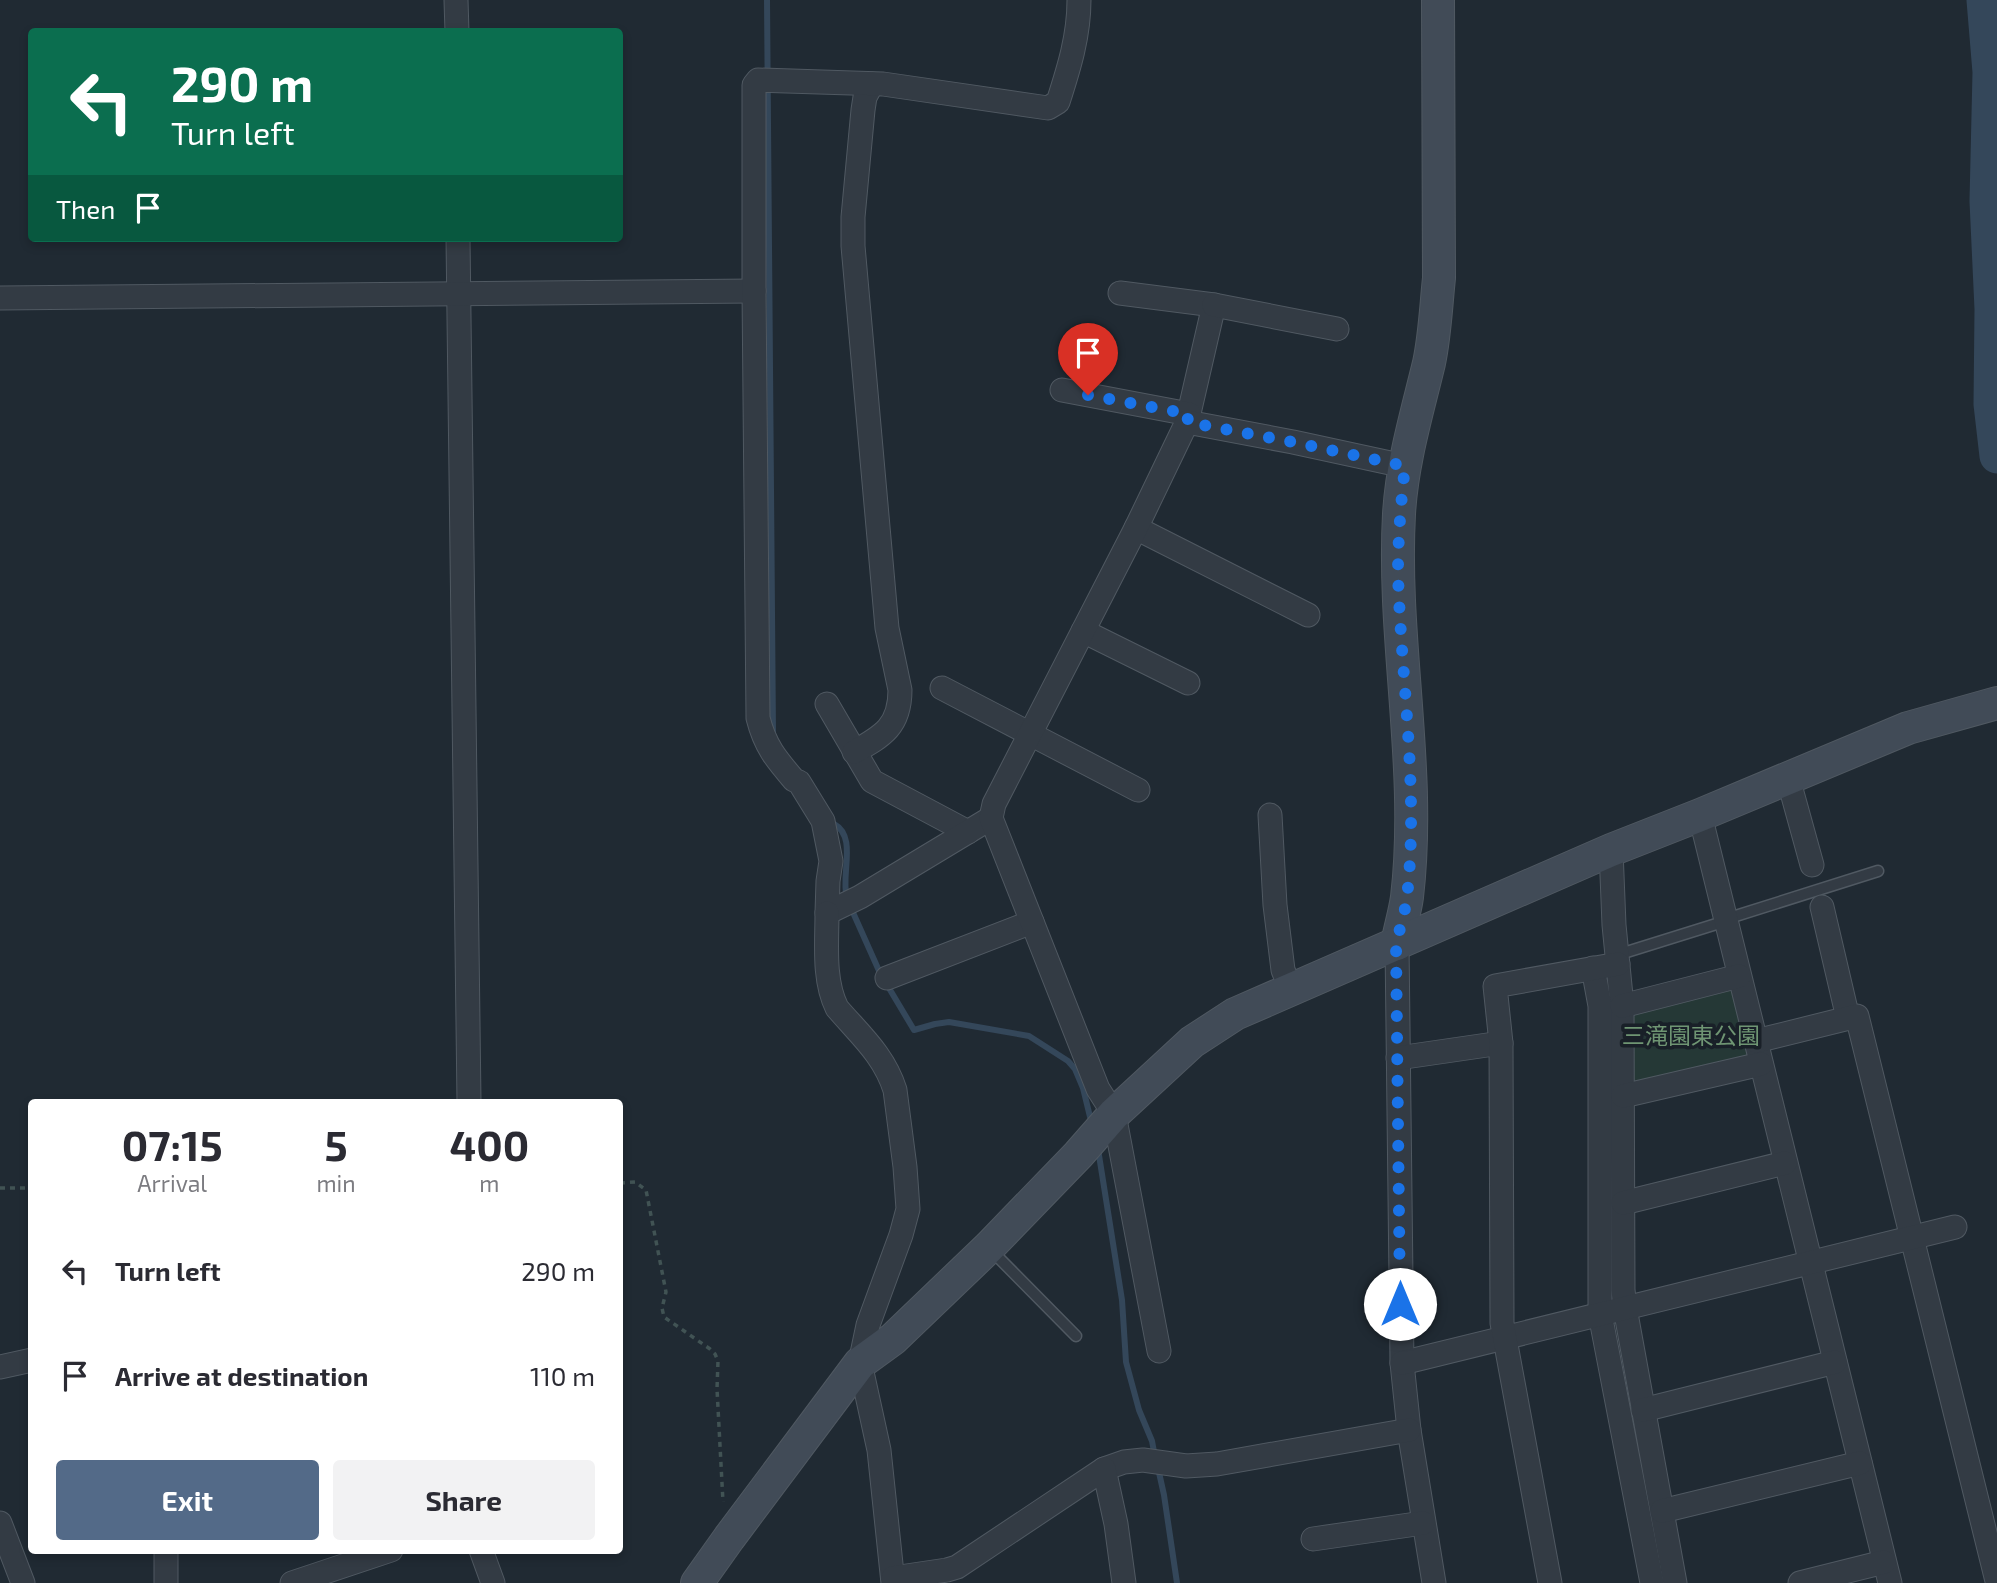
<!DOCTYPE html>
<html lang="en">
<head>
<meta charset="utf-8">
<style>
	:root { --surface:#fff; --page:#f2f2f3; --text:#2b2b33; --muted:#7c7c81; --accent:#536a88 }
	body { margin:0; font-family:"Exo 2","Noto Sans JP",sans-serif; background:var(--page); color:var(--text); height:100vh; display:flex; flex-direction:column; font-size:26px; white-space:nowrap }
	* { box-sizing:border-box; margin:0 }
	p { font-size:23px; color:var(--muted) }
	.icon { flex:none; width:38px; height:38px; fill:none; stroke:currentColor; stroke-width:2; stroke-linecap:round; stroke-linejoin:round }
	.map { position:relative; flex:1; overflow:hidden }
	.side { position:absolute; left:28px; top:1099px; width:595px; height:455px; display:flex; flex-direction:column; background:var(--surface); border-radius:7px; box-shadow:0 4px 10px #0003 }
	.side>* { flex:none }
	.hud { position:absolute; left:28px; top:28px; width:595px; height:214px; border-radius:7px; box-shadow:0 4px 10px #0003; background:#0b6e4f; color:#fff; overflow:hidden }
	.pin { position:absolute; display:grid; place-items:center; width:60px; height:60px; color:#fff; margin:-72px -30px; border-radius:50% 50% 50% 0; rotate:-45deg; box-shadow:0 0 7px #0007 }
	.pin .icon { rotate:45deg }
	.me { position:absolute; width:77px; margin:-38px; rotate:0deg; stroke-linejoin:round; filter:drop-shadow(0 0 5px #0008) }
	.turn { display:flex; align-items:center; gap:24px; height:147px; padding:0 28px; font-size:32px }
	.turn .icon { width:91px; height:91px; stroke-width:2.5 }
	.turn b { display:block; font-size:49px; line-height:60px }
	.then { display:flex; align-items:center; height:66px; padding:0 28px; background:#0003; gap:14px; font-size:26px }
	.eta { display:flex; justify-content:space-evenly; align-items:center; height:119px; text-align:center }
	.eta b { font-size:42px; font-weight:700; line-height:49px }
	.action { display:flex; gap:14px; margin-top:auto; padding:14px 28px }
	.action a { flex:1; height:80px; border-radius:7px; background:var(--accent); color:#fff; font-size:28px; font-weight:700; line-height:80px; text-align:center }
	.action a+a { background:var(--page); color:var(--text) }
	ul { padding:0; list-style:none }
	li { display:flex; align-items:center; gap:21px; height:105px; padding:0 28px }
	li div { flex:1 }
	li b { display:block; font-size:26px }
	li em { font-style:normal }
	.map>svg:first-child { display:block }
</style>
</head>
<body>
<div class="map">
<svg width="1997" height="1583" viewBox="0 0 1997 1583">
	<rect width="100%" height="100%" fill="#202a33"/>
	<polygon fill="#253836" points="1728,985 1738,991 1750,1052 1746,1060 1634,1087 1633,1009"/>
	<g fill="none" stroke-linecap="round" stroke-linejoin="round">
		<g stroke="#34475a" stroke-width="6">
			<polyline points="767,0 773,734"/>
			<path d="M 834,824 C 858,837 840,876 847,898"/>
			<polyline points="851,908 880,973 914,1030 935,1024 949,1022 1029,1036 1068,1061 1075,1069 1083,1088 1092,1125"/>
			<polyline points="1098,1149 1122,1300 1126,1362 1139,1410 1152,1441 1155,1457"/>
			<polyline points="1158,1468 1164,1495 1177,1583"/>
		</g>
		<polyline stroke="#34475a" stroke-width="35" points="1984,0 1990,72 1987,201 1992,309 1991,404 1997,456"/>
		<defs>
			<g id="lane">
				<polyline points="1726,919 1878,871"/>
				<polyline points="1617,955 1726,921"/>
				<polyline points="990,1249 1076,1336"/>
			</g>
			<g id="street">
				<polyline points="456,0 457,32"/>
				<polyline points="458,238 469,1102"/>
				<polyline points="1120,293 1214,305 1187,422"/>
				<polyline points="0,298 754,291"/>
				<polyline points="1214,305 1337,329"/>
				<polyline points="1062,390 1189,414"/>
				<polyline points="1136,528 1308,615"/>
				<polyline points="1083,631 1188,683"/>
				<polyline points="942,688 1138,790"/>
				<polyline points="827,704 872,781 968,832"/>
				<path d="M 854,752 C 883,736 900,726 900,690 L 887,628 L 853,246 L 853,217 L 863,110 L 865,97 L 872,84"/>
				<polyline points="1788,778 1812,865"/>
				<polyline points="1270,815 1275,905 1283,970 1291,990"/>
				<polyline points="1700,815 1890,1583"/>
				<path d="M 991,818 L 860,897 L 827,913 L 828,881 L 831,861 L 823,821 L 799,782 L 794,780 C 776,759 765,746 758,718 L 754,291 L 754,85 L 758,80 L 883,84 L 1048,108 L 1058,102 C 1069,68 1079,36 1079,0"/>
				<polyline points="1611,850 1614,925 1622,1006 1623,1290 1625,1308 1675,1583"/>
				<polyline points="1822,907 1848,1018"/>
				<path d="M 827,913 C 827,943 823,980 837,1008 C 860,1035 884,1055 895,1090 L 905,1167 L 908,1209 L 901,1235 L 868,1325 L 860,1363 L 879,1450 L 893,1583"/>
				<polyline points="1397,944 1402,1363 1409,1430 1434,1583"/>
				<polyline points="1593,968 1600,1006 1600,1314 1652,1583"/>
				<polyline points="887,978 1032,922"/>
				<polyline points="1622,1006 1739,976"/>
				<polyline points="1756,1041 1857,1016 1997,1581"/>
				<polyline points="1398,1058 1501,1043"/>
				<polyline points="1623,1096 1761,1064"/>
				<polyline points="1623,1203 1785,1163"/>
				<polyline points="1159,1351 1114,1114 1098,1089 991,818 994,804 1136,528 1187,422 1293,442 1404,466"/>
				<polyline points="1402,1363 1955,1227"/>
				<polyline points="0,1367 32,1360"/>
				<polyline points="1643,1410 1835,1362"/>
				<polyline points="1104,1469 1124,1462 1143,1460 1186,1466 1217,1464 1409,1430"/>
				<polyline points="1662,1511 1860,1463"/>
				<polyline points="0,1523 23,1583"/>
				<polyline points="1313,1539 1423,1523"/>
				<polyline points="481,1550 493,1583"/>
				<polyline points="893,1578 947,1570 957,1567 1104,1469 1116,1524 1124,1583"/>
				<polyline points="166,1583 166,1550"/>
				<polyline points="292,1583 391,1550"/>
				<polyline points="1550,1583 1502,1323 1501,1043 1495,986 1618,964"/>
				<polyline points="1800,1583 1884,1562"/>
			</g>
			<g id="secondary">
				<path d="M 1397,944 C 1400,928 1405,912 1407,897 C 1422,769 1392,641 1399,514 C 1402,462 1417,413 1429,363 C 1435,335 1436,306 1439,278 L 1438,0"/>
				<polyline points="697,1583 729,1538 860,1363 893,1339 989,1247 1078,1155 1114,1114 1192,1042 1235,1014 1611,850 1700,815 1908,728 1997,703"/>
			</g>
		</defs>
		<use href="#lane" stroke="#505962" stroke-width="13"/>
		<use href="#street" stroke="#505962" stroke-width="25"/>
		<use href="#secondary" stroke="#505962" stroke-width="34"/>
		<g stroke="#415354" stroke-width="3.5" stroke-dasharray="5 5" stroke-linecap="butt">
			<polyline points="620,1183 635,1182 646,1190 666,1292 662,1308 664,1317 710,1349 715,1354 718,1361 717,1389 723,1502"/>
			<polyline points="0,1188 32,1188"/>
		</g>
		<use href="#lane" stroke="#333b44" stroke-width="10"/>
		<use href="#street" stroke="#333b44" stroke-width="23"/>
		<use href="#secondary" stroke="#414b57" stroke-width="32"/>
	</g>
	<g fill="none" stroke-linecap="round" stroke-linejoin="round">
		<path stroke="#1a73e8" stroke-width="12" stroke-dasharray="0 21.6" d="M 1088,395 L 1189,414 L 1187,422 L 1293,442 L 1405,466 C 1401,502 1398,537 1398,573 C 1401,680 1419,789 1407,897 C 1405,912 1400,928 1396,944 L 1400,1304"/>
	</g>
	<g text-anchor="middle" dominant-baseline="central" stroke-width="7" stroke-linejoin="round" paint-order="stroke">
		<g font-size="23" fill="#6f9573" stroke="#192028">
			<text x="1691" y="1035">三滝園東公園</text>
		</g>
	</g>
</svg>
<div class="pin" style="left:1088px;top:395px;background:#d93025"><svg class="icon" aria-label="arrive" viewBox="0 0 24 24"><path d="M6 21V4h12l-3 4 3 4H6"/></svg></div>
<svg class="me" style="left:1400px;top:1304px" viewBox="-20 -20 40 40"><circle r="19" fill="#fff"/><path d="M0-13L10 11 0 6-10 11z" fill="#1a73e8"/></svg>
<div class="hud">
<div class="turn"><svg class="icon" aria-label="left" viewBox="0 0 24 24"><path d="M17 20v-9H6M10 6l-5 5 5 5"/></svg><div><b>290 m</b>Turn left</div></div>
<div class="then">Then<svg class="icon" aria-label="arrive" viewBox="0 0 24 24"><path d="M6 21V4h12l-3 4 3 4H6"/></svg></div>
</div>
<section class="side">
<div class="eta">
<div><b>07:15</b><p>Arrival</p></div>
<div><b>5</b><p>min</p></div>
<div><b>400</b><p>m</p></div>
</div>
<ul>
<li><svg class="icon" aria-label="left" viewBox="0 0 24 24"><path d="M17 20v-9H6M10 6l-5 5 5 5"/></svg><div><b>Turn left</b></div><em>290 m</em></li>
<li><svg class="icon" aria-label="arrive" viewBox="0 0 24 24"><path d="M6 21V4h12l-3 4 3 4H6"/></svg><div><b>Arrive at destination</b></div><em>110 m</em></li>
</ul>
<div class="action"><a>Exit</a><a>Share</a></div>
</section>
</div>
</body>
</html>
